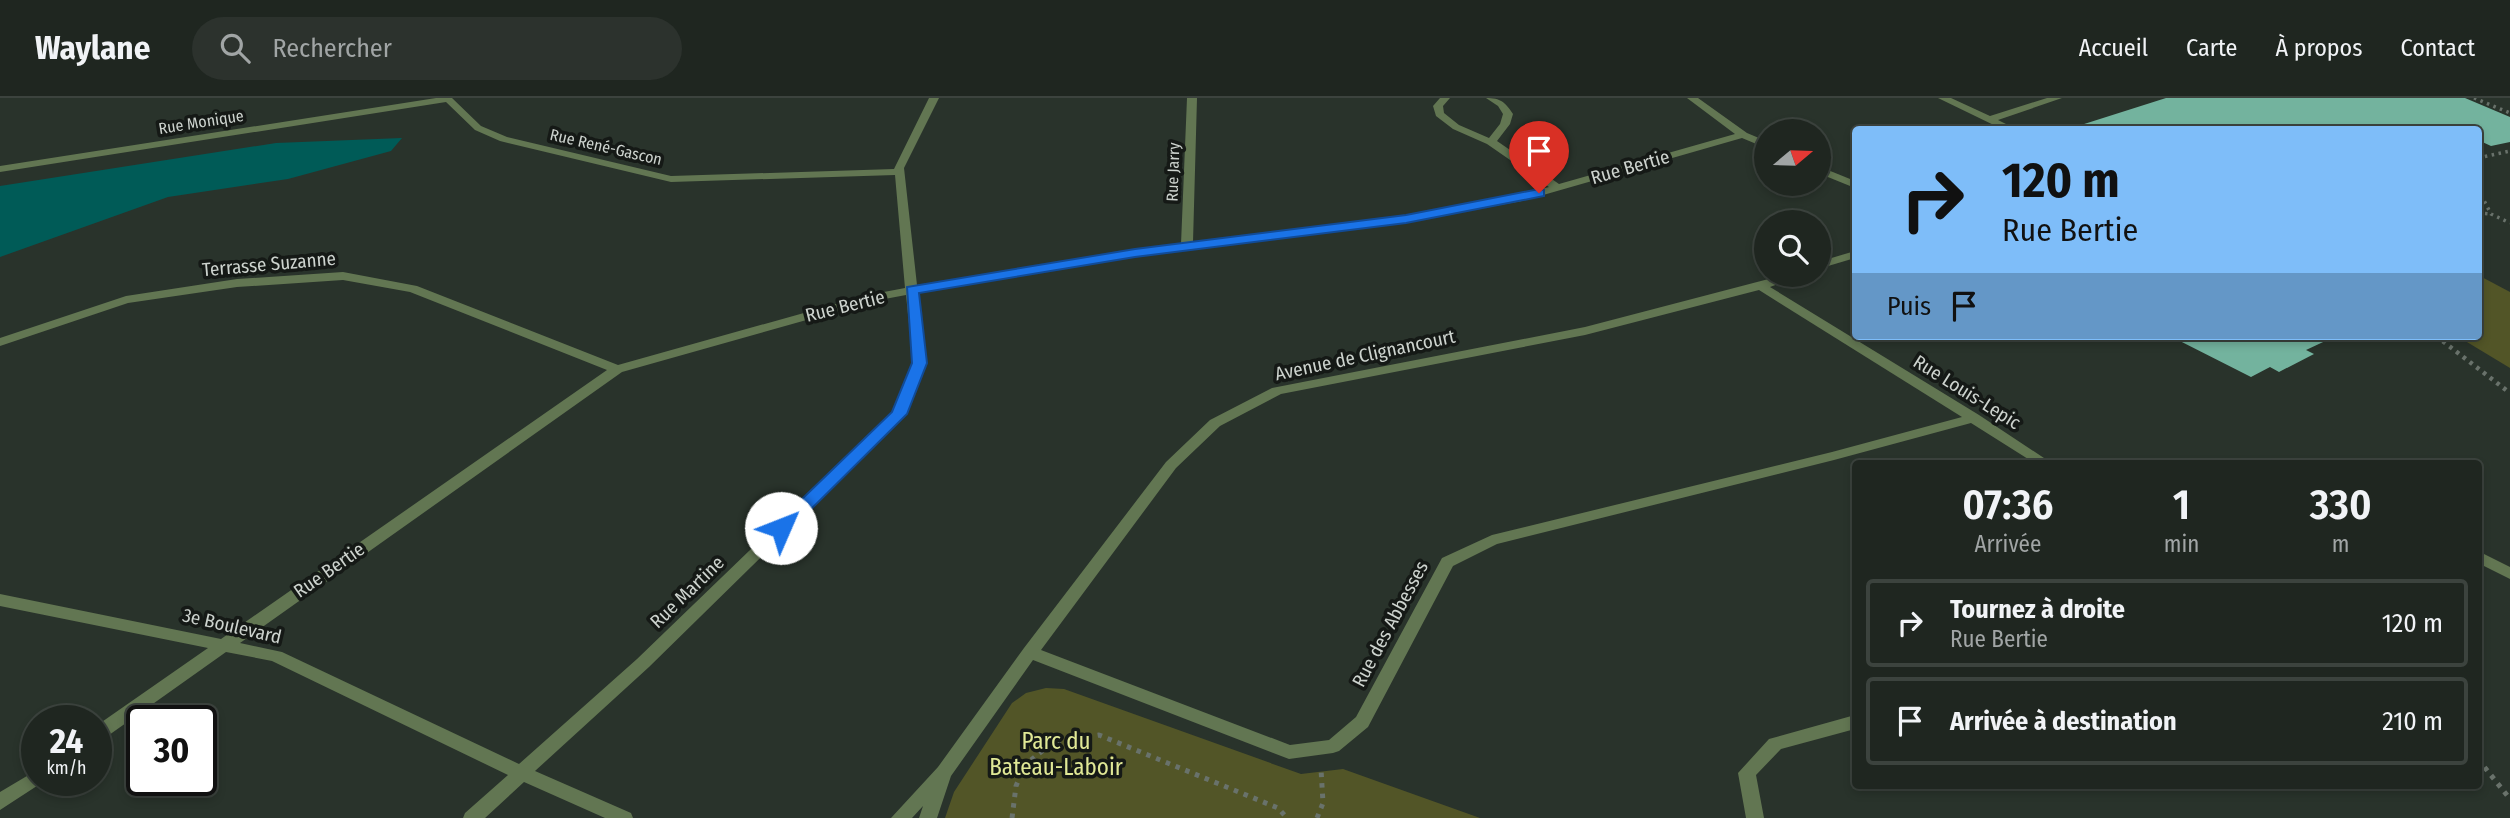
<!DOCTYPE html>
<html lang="fr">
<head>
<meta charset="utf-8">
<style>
	:root { --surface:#1f2620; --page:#2c322d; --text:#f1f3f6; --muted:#a1a5a5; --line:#3c433e }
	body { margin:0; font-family:"Fira Sans Condensed",sans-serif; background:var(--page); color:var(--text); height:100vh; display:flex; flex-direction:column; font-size:26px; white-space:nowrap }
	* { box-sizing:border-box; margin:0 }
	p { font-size:23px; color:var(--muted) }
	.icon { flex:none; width:38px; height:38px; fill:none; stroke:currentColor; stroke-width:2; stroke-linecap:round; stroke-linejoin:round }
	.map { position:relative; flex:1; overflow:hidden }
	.sheet { position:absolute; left:1852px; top:362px; width:630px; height:329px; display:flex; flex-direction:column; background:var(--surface); border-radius:7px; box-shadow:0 4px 10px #0003,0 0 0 2px var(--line) }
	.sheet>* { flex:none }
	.guide { position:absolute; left:1852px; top:28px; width:630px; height:214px; border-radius:7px; box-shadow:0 4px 10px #0003,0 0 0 2px var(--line); background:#7ebdf9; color:#111; overflow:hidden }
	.needle { width:46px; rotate:71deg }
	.fabs { position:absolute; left:1754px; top:21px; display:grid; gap:14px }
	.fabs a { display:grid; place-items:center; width:77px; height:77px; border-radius:50%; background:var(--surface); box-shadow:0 4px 10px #0003,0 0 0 2px var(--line); font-size:35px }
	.speed { position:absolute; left:21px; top:607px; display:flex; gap:14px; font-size:35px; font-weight:700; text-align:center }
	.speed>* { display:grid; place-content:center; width:91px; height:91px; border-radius:50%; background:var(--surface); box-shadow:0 4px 10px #0003,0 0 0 2px var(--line); line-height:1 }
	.speed small { font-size:18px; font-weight:400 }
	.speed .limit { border:4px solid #111; border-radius:10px; background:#fff; color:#111 }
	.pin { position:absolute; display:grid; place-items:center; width:60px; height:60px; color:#fff; margin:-72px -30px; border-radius:50% 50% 50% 0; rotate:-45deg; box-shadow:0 0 7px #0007 }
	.pin .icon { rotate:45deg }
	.me { position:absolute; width:77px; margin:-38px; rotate:46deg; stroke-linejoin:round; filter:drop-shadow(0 0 5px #0008) }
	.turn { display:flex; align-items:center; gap:24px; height:147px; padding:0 35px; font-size:32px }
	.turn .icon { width:91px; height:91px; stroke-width:2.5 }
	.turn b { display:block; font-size:49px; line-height:60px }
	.then { display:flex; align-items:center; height:66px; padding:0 35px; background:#0003; gap:14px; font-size:26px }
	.eta { display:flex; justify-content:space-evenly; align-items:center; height:119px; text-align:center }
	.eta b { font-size:42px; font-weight:600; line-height:49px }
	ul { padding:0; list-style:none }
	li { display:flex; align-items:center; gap:21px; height:88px; margin:0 14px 10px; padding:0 21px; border:4px solid var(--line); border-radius:7px }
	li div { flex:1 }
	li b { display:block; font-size:26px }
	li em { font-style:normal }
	header { display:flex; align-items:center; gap:42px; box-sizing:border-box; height:98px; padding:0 35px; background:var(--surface); border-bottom:2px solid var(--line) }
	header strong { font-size:33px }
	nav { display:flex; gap:38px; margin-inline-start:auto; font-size:24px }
	.search { width:490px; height:63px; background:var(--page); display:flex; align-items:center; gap:18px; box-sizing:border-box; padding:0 24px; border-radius:38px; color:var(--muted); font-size:26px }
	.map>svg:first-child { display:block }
</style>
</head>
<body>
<header>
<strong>Waylane</strong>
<div class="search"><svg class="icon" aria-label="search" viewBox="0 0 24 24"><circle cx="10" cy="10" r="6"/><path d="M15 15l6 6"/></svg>Rechercher</div>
<nav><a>Accueil</a><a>Carte</a><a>À propos</a><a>Contact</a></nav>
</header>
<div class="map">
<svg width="2510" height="720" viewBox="0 0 2510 720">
	<rect width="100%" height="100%" fill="#29332b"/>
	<g fill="#525527">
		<polygon points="2478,177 2510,194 2510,270 2457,238 2478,238"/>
		<polygon points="1046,590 1064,591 1301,676 1343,671 1480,720 945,720 954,694 1012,605 1026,595"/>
	</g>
	<polygon fill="#005b57" points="402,40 391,53 288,81 168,99 0,159 0,88 276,45"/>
	<g fill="#73b39e">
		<polygon points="2166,0 2465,0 2510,19 2510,44 2491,48 2478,42 2478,32 2081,32 2081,27"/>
		<polygon points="2170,238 2336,238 2306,252 2314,256 2279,274 2270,269 2251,279"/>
	</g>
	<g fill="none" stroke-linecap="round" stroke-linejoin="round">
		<g stroke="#69726b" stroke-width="3.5" stroke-dasharray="2.5 4.5" stroke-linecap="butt">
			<polyline points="2474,0 2510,15"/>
			<polyline points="2478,60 2510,53"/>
			<polyline points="2478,91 2491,116 2510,125"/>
			<polyline points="2478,115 2490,116"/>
		</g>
		<polyline stroke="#69726b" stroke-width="4.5" stroke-dasharray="3.5 5" stroke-linecap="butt" points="2436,238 2510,295"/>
		<g stroke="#69726b" stroke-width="5" stroke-dasharray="4.5 6" stroke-linecap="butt">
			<polyline points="2478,661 2510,701"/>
			<polyline points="1012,720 1016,688 1025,667 1053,644 1099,637 1278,710 1287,720"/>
			<polyline points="1317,720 1323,705 1321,671"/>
		</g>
		<g fill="#627652" fill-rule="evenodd">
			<path d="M 436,0 L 452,0 L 481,28 L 507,39 L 671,78 L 894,71 L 929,0 L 939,0 L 904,70 L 917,187 L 1181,146 L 1187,0 L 1197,0 L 1193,144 C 1311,130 1434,122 1549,89 L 1487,46 L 1453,31 L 1436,18 L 1433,8 L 1440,0 L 1450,0 L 1443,8 L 1444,15 L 1459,27 L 1489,40 L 1500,26 L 1503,16 L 1498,8 L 1486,0 C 1501,0 1505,4 1513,16 L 1510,26 L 1497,43 L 1559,86 L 1735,36 L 1687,0 L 1698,0 L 1747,35 L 1766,43 L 1766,50 L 1742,40 L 1522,103 L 1406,124 L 1135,158 L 918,194 L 925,265 L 904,319 L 649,569 L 535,673 L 631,715 L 633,720 L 605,720 L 524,684 L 485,720 L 463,720 L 465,715 L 508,677 L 272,563 L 226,554 L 102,642 L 96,644 L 96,628 L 208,550 L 0,508 L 0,496 L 221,541 L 607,272 L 410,194 L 343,182 L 237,189 L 128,205 L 0,248 L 0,240 L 126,198 L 237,181 L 343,174 L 417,188 L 618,267 L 868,197 L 905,190 L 895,77 L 671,84 L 500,43 L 475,32 L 446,4 L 0,74 L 0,68 ZM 906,197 L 913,265 L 893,314 L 637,561 L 519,666 L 282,554 L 240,545 L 622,274 L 874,203 Z"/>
			<polygon points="1938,0 1951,0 1990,18 2047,0 2062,0 1998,22 2018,32 2004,32"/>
			<polygon points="1818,68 1855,83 1855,90 1818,75"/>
			<polygon points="1855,153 1855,160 1818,171 1818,164"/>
			<path d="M 1784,177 L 1801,177 L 1770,189 L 1979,317 L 2053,366 L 2036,366 L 1971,325 L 1834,362 L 1497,446 L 1453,468 L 1368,629 L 1339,653 L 1333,655 L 1289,661 L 1033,562 L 951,678 L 937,720 L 919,720 L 923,708 L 912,720 L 891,720 L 938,669 L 1024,550 L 1166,364 L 1210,322 L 1272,290 L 1585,229 ZM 1759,192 L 1962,319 L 1832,354 L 1492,437 L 1442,460 L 1356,619 L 1329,642 L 1290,647 L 1041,552 L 1176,370 L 1220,328 L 1281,296 L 1585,237 Z"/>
			<polygon points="2478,453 2510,469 2510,481 2478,465"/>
			<polygon points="1855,617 1855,631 1781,651 1756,677 1764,720 1746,720 1738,675 1769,641"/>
			<polygon points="37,672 37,682 44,682 43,684 0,712 0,694"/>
		</g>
	</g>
	<polygon fill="#1a73e8" stroke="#114b97" stroke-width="2" points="1539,91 1544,92 1544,98 1406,125 1135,159 919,195 927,265 907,316 787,435 775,435 772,430 892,314 912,265 907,189 1135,151 1406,117"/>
	<g text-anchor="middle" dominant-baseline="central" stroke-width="7" stroke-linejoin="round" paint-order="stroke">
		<g font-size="16" fill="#cdd3ce" stroke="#151916">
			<text transform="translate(201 24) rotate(-9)">Rue Monique</text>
			<text transform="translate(606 49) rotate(13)">Rue René-Gascon</text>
			<text transform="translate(1173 74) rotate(-88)">Rue Jarry</text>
		</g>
		<g font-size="19" fill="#cdd3ce" stroke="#151916">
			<text transform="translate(1630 69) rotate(-16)">Rue Bertie</text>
			<text transform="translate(269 166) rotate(-5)">Terrasse Suzanne</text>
			<text transform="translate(845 208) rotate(-14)">Rue Bertie</text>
			<text transform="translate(1365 257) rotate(-12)">Avenue de Clignancourt</text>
			<text transform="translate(1967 294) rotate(32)">Rue Louis-Lepic</text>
			<text transform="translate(329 472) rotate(-35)">Rue Bertie</text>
			<text transform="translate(687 494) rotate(-44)">Rue Martine</text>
			<text transform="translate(1390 526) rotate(-62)">Rue des Abbesses</text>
			<text transform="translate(232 528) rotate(13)">3e Boulevard</text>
		</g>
		<g font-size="23" fill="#e0e896" stroke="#151916">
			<text x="1056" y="643">Parc du<tspan x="1056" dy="26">Bateau-Laboir</tspan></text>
		</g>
	</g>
</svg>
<div class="fabs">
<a><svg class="needle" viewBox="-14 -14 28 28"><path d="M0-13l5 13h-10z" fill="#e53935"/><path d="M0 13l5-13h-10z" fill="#a1a5a5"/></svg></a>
<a><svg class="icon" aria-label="search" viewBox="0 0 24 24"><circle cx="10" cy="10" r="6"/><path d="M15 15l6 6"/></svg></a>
</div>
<div class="speed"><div>24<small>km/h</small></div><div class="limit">30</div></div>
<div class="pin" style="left:1539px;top:95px;background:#d93025"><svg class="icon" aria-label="arrive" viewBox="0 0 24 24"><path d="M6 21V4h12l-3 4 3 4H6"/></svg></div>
<svg class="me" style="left:781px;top:430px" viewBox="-20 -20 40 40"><circle r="19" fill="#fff"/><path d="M0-13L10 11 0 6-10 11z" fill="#1a73e8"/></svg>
<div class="guide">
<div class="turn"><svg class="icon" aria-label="right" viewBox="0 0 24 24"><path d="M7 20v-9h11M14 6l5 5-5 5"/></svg><div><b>120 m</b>Rue Bertie</div></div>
<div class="then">Puis<svg class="icon" aria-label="arrive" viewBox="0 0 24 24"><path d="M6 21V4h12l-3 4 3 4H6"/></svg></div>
</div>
<section class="sheet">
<div class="eta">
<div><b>07:36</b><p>Arrivée</p></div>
<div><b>1</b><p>min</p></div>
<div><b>330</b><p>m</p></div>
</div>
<ul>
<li><svg class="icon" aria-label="right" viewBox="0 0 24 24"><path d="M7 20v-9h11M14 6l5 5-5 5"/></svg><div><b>Tournez à droite</b><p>Rue Bertie</p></div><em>120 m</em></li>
<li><svg class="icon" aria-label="arrive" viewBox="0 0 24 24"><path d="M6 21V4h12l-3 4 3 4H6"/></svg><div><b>Arrivée à destination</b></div><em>210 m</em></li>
</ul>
</section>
</div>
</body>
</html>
